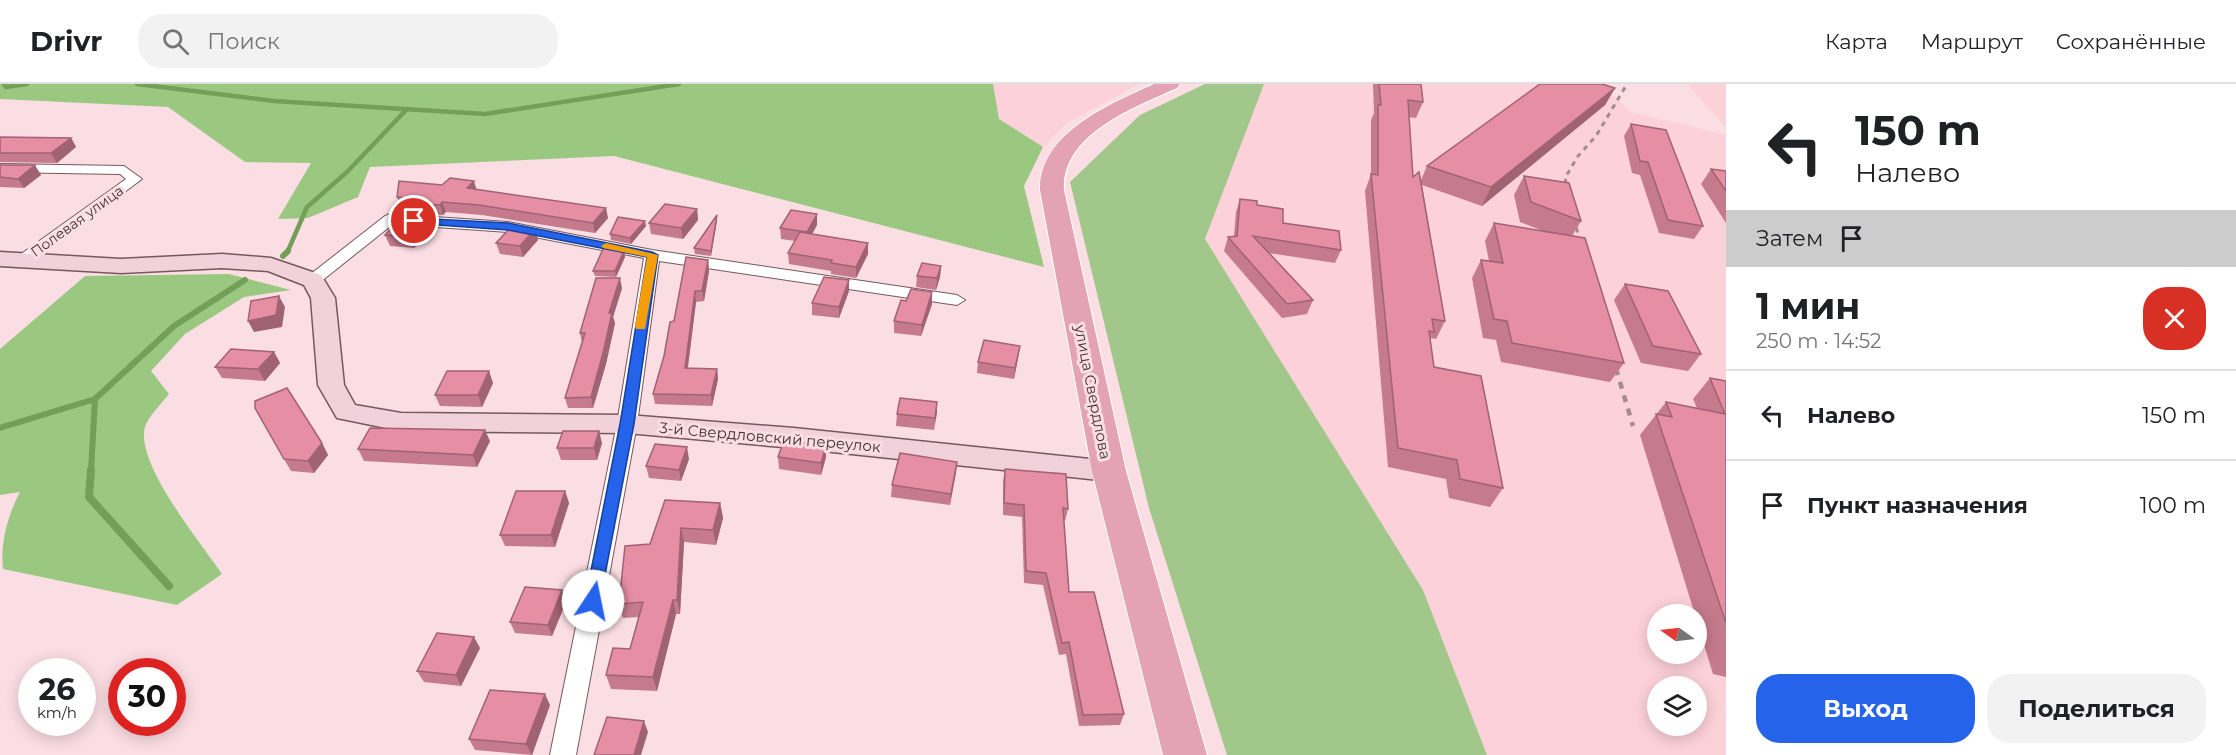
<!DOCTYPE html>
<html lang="ru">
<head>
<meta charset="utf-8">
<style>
	:root { --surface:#fff; --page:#f2f2f2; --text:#202124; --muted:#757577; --line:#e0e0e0; --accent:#2563eb }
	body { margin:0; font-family:Montserrat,sans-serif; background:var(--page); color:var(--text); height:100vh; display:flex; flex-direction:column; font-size:22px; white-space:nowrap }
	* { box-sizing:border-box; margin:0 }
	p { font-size:20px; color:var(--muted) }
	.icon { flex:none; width:33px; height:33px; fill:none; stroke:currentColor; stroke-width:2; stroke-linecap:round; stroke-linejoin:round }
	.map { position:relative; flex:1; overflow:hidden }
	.details { display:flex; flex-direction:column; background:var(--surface); width:510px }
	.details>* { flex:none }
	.top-card { background:#fff; color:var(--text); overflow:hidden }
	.needle { width:39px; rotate:284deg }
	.controls { position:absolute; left:1647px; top:520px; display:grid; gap:12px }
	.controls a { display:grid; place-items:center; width:60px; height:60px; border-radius:50%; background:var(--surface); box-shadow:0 3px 15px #0003; font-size:30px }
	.speed { position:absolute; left:18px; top:574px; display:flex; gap:12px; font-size:30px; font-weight:700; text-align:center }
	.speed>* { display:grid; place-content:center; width:78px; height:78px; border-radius:50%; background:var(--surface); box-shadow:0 3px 15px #0003; line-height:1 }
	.speed small { font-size:15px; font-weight:400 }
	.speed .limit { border:9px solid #d22; background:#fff; color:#111 }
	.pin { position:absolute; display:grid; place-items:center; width:51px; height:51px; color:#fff; margin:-26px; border:3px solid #fff; border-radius:50%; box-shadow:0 2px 6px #0007 }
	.me { position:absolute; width:66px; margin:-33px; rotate:11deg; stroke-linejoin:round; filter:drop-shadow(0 0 4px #0008) }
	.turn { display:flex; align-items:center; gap:21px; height:126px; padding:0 30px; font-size:27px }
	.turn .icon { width:78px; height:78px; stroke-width:2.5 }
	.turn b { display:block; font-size:42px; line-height:51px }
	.then { display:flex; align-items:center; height:57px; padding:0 30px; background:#0003; gap:12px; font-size:22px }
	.round { display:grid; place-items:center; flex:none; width:63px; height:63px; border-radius:24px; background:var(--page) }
	.head { display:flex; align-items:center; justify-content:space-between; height:102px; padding:0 30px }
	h1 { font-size:36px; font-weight:700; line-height:45px }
	.primary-button { display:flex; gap:12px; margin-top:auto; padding:12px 30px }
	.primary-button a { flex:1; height:69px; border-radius:24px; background:var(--accent); color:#fff; font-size:24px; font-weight:700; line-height:69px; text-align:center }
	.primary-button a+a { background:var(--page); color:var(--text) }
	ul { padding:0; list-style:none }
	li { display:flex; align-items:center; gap:18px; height:90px; padding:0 30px; border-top:2px solid var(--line) }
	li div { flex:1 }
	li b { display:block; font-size:22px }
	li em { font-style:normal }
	header { display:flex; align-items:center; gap:36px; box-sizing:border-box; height:84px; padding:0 30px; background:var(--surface); border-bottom:2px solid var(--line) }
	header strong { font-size:28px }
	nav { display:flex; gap:33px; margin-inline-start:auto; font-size:21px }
	.search { width:420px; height:54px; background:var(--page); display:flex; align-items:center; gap:15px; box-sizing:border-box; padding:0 21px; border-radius:24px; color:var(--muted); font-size:22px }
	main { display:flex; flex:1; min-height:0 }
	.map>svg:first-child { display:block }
</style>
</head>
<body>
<header>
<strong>Drivr</strong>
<div class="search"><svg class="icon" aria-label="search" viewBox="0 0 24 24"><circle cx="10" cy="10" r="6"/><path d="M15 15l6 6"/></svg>Поиск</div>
<nav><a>Карта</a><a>Маршрут</a><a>Сохранённые</a></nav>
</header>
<main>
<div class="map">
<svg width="1726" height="671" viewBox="0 0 1726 671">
	<rect width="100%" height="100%" fill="#fbdee4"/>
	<g fill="#fdd1da" fill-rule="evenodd">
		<polygon points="993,0 1139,0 1065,40 1043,63 999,35"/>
		<path d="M 1264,0 L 1609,0 L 1608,7 L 1631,28 L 1726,51 L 1726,671 L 1487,671 L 1423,506 L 1205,155 ZM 1658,531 L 1696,531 L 1696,570 L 1658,570 ZM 1658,603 L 1696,603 L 1696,642 L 1658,642 Z"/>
		<polygon points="1688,0 1726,0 1726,44"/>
	</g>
	<polygon fill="#a1c78b" points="1205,0 1264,0 1205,155 1423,506 1487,671 1227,671 1149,424 1070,98 1140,31"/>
	<g fill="#9bc881">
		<polygon points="0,0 993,0 999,35 1043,63 1024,102 1044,183 614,72 370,83 358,113 308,134 278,135 311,79 245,78 168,23 0,15"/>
		<path d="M 229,190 L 291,206 L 244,213 L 185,250 L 151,287 L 169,310 C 162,319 151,330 146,340 C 131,375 202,460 222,490 L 177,521 L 3,485 C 0,458 8,431 20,408 L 0,411 L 0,265 L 85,192 Z"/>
	</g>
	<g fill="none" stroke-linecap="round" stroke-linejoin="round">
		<g stroke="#739f59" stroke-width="4.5">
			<polyline points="4,0 6,3 27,0"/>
			<polyline points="137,0 274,17 485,30 679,0"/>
			<polyline points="287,169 307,123 347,88 407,25"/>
		</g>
		<g stroke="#739f59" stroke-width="6">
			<polyline points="283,172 288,167"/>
			<polyline points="0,344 95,315"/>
			<polyline points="91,387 95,315 174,242 245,196"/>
		</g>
		<polyline stroke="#739f59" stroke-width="8" points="91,386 89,413 169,502"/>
		<defs>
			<g id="minor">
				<polygon points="0,80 124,82 142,95 29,179 17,179 15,176 17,173 126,95 120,90 0,88"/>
				<polygon points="390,130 508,138 652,166 957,211 965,216 957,221 659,177 637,340 576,671 550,671 617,340 644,174 508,148 393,140 319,199 307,199 305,196 307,193 385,132"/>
			</g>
			<polygon id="secondary" points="0,168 121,175 222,170 271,174 321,191 335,214 344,301 355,321 401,329 627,331 794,344 1109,377 1119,380 1123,387 1119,394 1109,397 794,364 627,349 401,347 337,334 318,301 311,214 304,201 268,187 222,184 121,189 0,182"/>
			<path id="primary" d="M 1154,0 L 1180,0 L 1177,4 C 1135,23 1061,50 1064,106 L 1126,387 L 1207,671 L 1163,671 L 1092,387 L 1040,106 C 1039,49 1110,20 1154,0 Z"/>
		</defs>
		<use href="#minor" stroke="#76585f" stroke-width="2"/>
		<use href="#secondary" stroke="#76585f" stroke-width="3"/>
		<use href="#primary" stroke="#fff" stroke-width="2"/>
		<use href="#minor" fill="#fff" fill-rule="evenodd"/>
		<use href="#secondary" fill="#f1d1da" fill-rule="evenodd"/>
		<use href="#primary" fill="#e3a3b5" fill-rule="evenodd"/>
		<polyline stroke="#a18c90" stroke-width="3" stroke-dasharray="5 5" stroke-linecap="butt" points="1582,168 1565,94 1578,72 1596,52 1627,0"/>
		<polyline stroke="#a18c90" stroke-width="4.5" stroke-dasharray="7 7" stroke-linecap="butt" points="1612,271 1633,342"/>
	</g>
	<g fill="#c57a8d">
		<polygon points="1373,0 1421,0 1423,18 1416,34 1409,33 1413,93 1421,96 1427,82 1615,4 1605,21 1482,122 1422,101 1445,237 1436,255 1431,254 1430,256 1434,283 1503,404 1490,423 1449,414 1446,395 1388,383 1365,107 1371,90 1371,36 1374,29"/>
		<polygon points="1631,40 1703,142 1694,155 1659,149 1640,91 1632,89 1624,52"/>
		<polygon points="0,53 71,54 76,63 57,79 0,78"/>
		<polygon points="0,81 41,91 24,104 0,103"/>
		<polygon points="1711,85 1726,87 1726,139 1701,100"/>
		<polygon points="1524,92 1581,137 1572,152 1624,279 1610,298 1501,278 1496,256 1483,254 1472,194 1481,176 1489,177 1485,157 1494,139 1543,147 1520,138 1514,111"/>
		<polygon points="476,105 608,134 595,149 482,131 446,128 443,131 418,130 417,125 401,123 397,113"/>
		<polygon points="1240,115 1257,121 1283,139 1341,166 1335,179 1269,169 1313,216 1307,230 1282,234 1224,167 1228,153 1234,152 1236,128"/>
		<polygon points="697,125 698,136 683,155 651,150 649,139"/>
		<polygon points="717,131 717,136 711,172 695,170 694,164"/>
		<polygon points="817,141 812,150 868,170 856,194 831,190 831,187 789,180 788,169 795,157 781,155 780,144"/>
		<polygon points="646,142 631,160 611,156 610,150"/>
		<polygon points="431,145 414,164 390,162 385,151"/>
		<polygon points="535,145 538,156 523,173 500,170 496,159"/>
		<polygon points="624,167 625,173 616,193 595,192 593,187"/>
		<polygon points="708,176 709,187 704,217 696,218 688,284 717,285 718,295 712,322 655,320 653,310 664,272 674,237"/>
		<polygon points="941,182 940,193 936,206 916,203 917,192"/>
		<polygon points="1625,200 1701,270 1688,287 1641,279 1614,216"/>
		<polygon points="622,204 613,233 615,239 606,280 593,324 568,324 565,314 582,259 580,249"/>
		<polygon points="849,207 839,234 812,231 812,219"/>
		<polygon points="932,208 932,220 921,252 894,249 894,237"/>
		<polygon points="274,268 280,279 265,297 222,294 215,283"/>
		<polygon points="1018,274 1014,295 977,289 978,278"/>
		<polygon points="1710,294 1726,297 1726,593 1713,590 1696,535 1696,531 1695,531 1640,351 1666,318 1697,324 1693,315"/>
		<polygon points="493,299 482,323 440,322 435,311"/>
		<polygon points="937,318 934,346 896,342 897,330"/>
		<polygon points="490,357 477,383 364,377 358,365"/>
		<polygon points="322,359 328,371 314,389 291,387 284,375"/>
		<polygon points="602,359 597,376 561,376 557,364"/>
		<polygon points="826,362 826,373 821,391 779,385 778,373"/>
		<polygon points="689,375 681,397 649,394 646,382"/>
		<polygon points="957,378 950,421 891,413 892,401"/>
		<polygon points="1005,385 1068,425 1065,437 1064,436 1069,508 1124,630 1120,641 1079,642 1066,570 1059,571 1043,501 1024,499 1022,433 1003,431 1003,397"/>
		<polygon points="565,407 569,419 555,463 505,462 500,451"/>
		<polygon points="720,419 723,434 716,461 684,458 680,530 676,530 657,607 611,605 606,591 630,565 639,533 623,534 619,520 650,460"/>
		<polygon points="566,518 552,552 515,549 510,538"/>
		<polygon points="480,564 461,602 424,598 417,587"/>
		<polygon points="550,621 532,671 475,666 469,655"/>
	</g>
	<g fill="#a06373">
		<polygon points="1615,4 1605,21 1482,122 1491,103"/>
		<polygon points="71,54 76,63 57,79 51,69"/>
		<polygon points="35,81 41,91 24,104 18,95"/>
		<polygon points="474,97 477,107 467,104"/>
		<polygon points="442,118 446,128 443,131 440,121"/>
		<polygon points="606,124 608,134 595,149 593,139"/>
		<polygon points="697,125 698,136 683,155 681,144"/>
		<polygon points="817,130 817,141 807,159 807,148"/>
		<polygon points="717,131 717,136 711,172 711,167"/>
		<polygon points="427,134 431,145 414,164 410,153"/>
		<polygon points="645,137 646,142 631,160 630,154"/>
		<polygon points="535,145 538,156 523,173 520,162"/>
		<polygon points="868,159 868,170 856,194 856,183"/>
		<polygon points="624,167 625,173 616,193 615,187"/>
		<polygon points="708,176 709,187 704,217 702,207"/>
		<polygon points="941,182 940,193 936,206 937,194"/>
		<polygon points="620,194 622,204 613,233 615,239 606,280 593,324 591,313 609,229"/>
		<polygon points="849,196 849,207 839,234 839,223"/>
		<polygon points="695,207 696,218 686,295 685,284"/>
		<polygon points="932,208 932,220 921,252 922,241"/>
		<polygon points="279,212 285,223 282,243 254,248 248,237"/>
		<polygon points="1020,262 1018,274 1014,295 1015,284"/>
		<polygon points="274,268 280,279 265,297 258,285"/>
		<polygon points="717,285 718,295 712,322 711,311"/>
		<polygon points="489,287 493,299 482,323 478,311"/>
		<polygon points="937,318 937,329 934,346 935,334"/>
		<polygon points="485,346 490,357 477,383 473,371"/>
		<polygon points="599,347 602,359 597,376 594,364"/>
		<polygon points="322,359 328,371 314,389 308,377"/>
		<polygon points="826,362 826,373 821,391 821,379"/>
		<polygon points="687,363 689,375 681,397 679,386"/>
		<polygon points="957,378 956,389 950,421 951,410"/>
		<polygon points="565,407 569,419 555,463 551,451"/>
		<polygon points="720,419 723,434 716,461 713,446"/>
		<polygon points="681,444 684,458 680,530 677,516"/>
		<polygon points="562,506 566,518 552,552 548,541"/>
		<polygon points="673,516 676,530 657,607 653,593"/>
		<polygon points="474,553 480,564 461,602 456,591"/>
		<polygon points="545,610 550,621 532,671 526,660"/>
		<polygon points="644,637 648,648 641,671 634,671"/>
	</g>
	<g fill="#e58ea4" stroke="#a06373" stroke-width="1.5">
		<polygon points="1379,0 1421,0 1423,18 1408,16 1413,93 1419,88 1445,237 1432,235 1434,248 1429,247 1434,283 1481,292 1503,404 1460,395 1457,376 1398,364 1371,90 1378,91 1378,21 1381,21"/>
		<polygon points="1540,0 1602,0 1615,4 1491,103 1427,82"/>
		<polygon points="1631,40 1666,46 1703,142 1668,136 1648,78 1640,77"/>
		<polygon points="0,53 71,54 51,69 0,69"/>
		<polygon points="0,81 35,81 18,95 0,93"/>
		<polygon points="1711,85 1726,87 1726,107"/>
		<polygon points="1524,92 1569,99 1581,137 1531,118"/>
		<polygon points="450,94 474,97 467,104 606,124 593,139 479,121 442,118 440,121 415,120 419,115 397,113 399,97 442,101"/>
		<polygon points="1240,115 1257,117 1257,121 1283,125 1283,139 1339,147 1341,166 1253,152 1313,216 1287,220 1228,153 1237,152"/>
		<polygon points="665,120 697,125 681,144 649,139"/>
		<polygon points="791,126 817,130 807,148 780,144"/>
		<polygon points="717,131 711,167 694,164"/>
		<polygon points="402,132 427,134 410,153 385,151"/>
		<polygon points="618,133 645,137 630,154 610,150"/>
		<polygon points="1494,139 1585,154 1624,279 1512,259 1507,237 1494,235 1481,176 1503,179"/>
		<polygon points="513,141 535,145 520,162 496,159"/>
		<polygon points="800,148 868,159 856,183 831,179 832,176 788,169"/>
		<polygon points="604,163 624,167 615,187 593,187"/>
		<polygon points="686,173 708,176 702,207 695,207 685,284 717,285 711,311 653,310 664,272 670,238 674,237"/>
		<polygon points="922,179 941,182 937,194 917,192"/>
		<polygon points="824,193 849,196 839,223 812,219"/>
		<polygon points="596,194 620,194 609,229 612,229 603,269 591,313 565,314 585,249 580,249"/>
		<polygon points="1625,200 1668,207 1701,270 1653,262"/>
		<polygon points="911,205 932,208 922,241 894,237 901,216 906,217"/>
		<polygon points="279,212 276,231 248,237 251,217"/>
		<polygon points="984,256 1020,262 1015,284 978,278"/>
		<polygon points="231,265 274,268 258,285 215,283"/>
		<polygon points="447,287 489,287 478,311 435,311"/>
		<polygon points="1710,294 1726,297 1726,539 1656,330 1672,333 1666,318 1725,330"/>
		<polygon points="287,304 322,359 308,377 284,375 255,324 255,317"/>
		<polygon points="900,314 937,318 935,334 897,330"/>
		<polygon points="370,344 485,346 473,371 358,365"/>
		<polygon points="563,347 599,347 594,364 557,364"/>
		<polygon points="784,356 826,362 821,379 778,373"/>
		<polygon points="655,360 687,363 679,386 646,382"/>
		<polygon points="900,369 957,378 951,410 892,401"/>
		<polygon points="1005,385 1066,390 1068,425 1063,424 1069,508 1094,508 1124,630 1083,631 1069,558 1062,559 1046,489 1026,487 1024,421 1004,419"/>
		<polygon points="516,407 565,407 551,451 500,451"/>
		<polygon points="665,416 720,419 713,446 681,444 677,516 673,516 653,593 606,591 613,564 630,565 643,518 619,520 625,462 650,460"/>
		<polygon points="525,503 562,506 548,541 510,538"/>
		<polygon points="437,549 474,553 456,591 417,587"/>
		<polygon points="490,606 545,610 526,660 469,655"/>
		<polygon points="607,633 644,637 634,671 594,671"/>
	</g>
	<polygon fill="#2563eb" stroke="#184099" stroke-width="1.5" points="414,134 508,139 652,168 658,171 634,340 599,522 587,522 585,517 620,340 647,173 508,146 410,139 409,137"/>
	<polygon fill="#f59e0b" points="606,159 658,171 645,245 636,245 635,242 647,173 603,164 601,162"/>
	<g text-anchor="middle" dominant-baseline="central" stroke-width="6" stroke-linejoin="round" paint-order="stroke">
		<g font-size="14" fill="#403235" stroke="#fbdee4">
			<text transform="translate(77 137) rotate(-36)">Полевая улица</text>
		</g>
		<g font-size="15" fill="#403235" stroke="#fbdee4">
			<text transform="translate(1093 308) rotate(79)">улица Свердлова</text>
			<text transform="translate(770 353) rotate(5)">3-й Свердловский переулок</text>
		</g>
	</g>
</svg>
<div class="controls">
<a><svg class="needle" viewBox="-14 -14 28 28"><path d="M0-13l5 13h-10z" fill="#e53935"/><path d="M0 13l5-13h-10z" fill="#757577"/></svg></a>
<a><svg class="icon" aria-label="layers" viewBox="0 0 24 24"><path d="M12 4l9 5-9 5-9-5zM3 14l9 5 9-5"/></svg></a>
</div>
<div class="speed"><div>26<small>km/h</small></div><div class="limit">30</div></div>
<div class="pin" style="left:414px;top:137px;background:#d93025"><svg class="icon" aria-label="arrive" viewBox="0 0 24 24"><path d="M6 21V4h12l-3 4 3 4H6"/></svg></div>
<svg class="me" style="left:593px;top:517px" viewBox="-20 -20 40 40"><circle r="19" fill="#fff"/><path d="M0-13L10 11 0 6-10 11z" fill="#2563eb"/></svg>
</div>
<section class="details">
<div class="top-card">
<div class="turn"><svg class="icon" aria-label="left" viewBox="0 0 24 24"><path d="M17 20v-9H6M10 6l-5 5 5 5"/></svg><div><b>150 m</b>Налево</div></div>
<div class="then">Затем<svg class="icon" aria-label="arrive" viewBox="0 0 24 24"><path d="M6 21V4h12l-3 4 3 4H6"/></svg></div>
</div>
<div class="head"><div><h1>1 мин</h1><p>250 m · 14:52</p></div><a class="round" style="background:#d93025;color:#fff"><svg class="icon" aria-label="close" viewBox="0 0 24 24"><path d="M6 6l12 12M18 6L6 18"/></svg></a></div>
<ul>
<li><svg class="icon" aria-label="left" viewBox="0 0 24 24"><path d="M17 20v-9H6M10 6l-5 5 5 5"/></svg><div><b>Налево</b></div><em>150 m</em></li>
<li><svg class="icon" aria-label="arrive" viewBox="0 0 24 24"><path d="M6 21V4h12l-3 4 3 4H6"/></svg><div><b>Пункт назначения</b></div><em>100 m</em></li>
</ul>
<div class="primary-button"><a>Выход</a><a>Поделиться</a></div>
</section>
</main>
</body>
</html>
